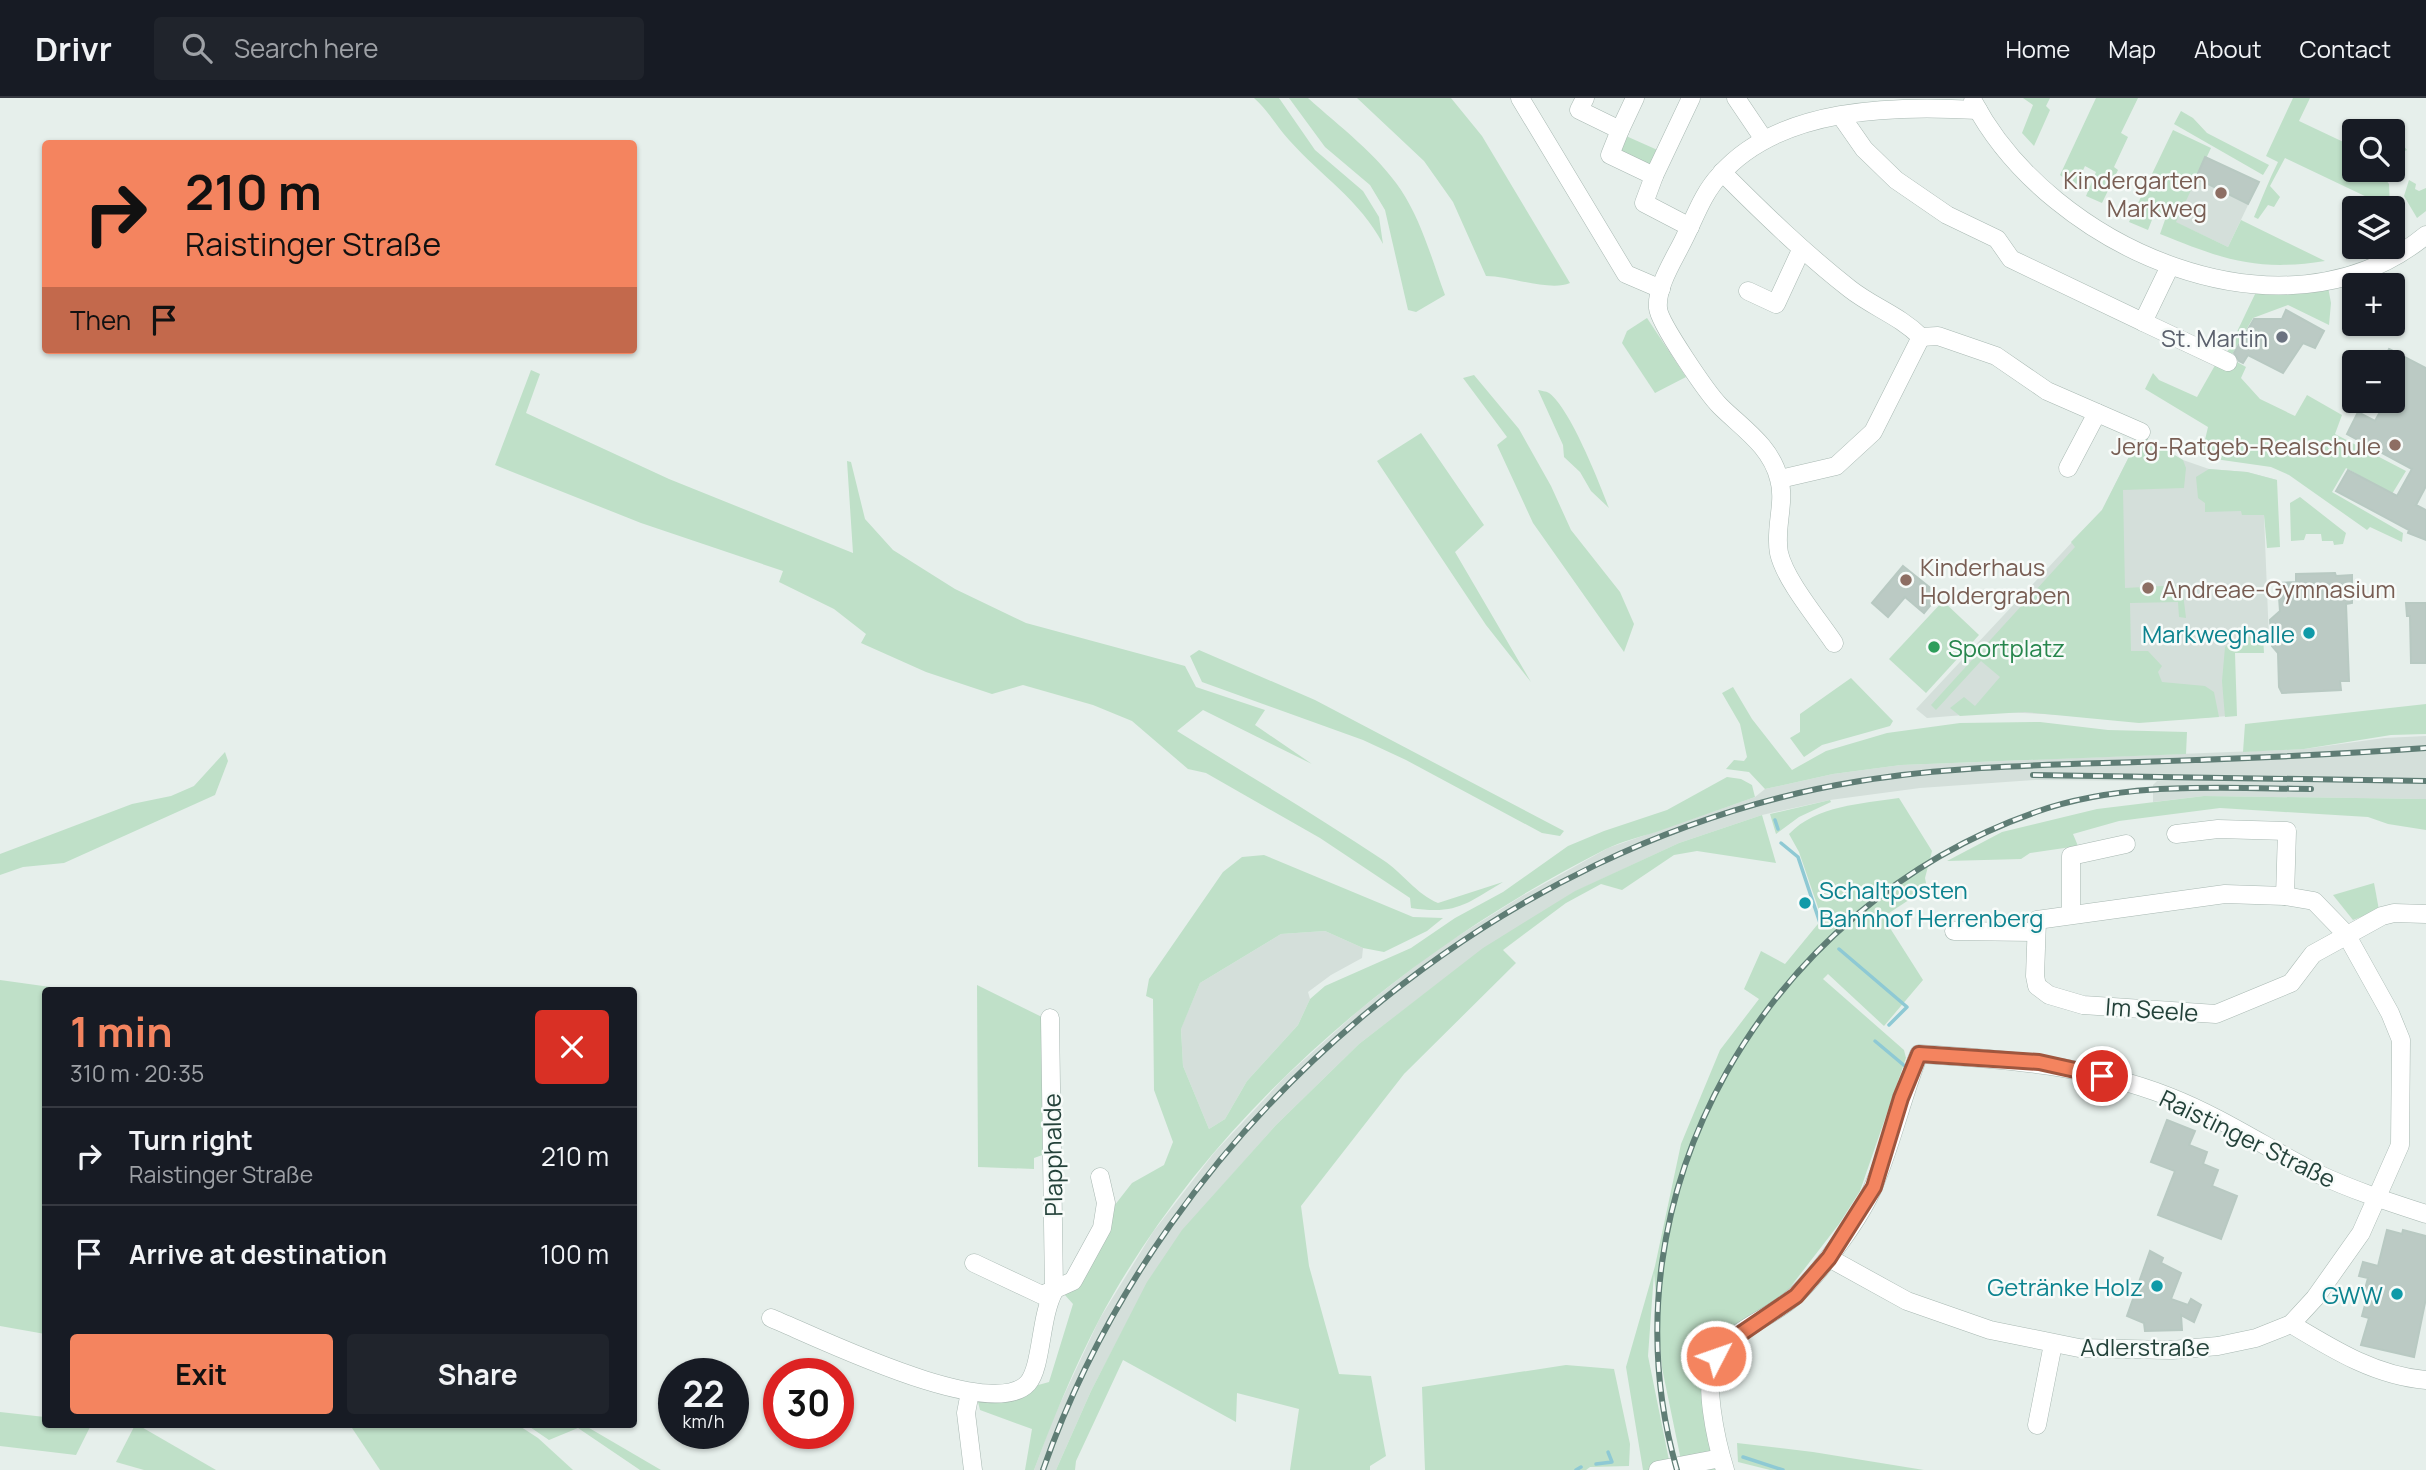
<!DOCTYPE html>
<html lang="en">
<head>
<meta charset="utf-8">
<style>
	:root { --surface:#171b24; --page:#20242c; --text:#f1f3f6; --muted:#9ea1a6; --line:#363941; --accent:#f4845f }
	body { margin:0; font-family:Manrope,sans-serif; background:var(--page); color:var(--text); height:100vh; display:flex; flex-direction:column; font-size:26px; white-space:nowrap }
	* { box-sizing:border-box; margin:0 }
	p { font-size:23px; color:var(--muted) }
	.icon { flex:none; width:38px; height:38px; fill:none; stroke:currentColor; stroke-width:2; stroke-linecap:round; stroke-linejoin:round }
	.map { position:relative; flex:1; overflow:hidden }
	.drawer { position:absolute; left:42px; top:889px; width:595px; height:441px; display:flex; flex-direction:column; background:var(--surface); border-radius:7px; box-shadow:0 2px 5px #0004 }
	.drawer>* { flex:none }
	.guide { position:absolute; left:42px; top:42px; width:595px; height:214px; border-radius:7px; box-shadow:0 2px 5px #0004; background:#f4845f; color:#111; overflow:hidden }
	.buttons { position:absolute; left:2342px; top:21px; display:grid; gap:14px }
	.buttons a { display:grid; place-items:center; width:63px; height:63px; border-radius:7px; background:var(--surface); box-shadow:0 2px 5px #0004; font-size:35px }
	.speed { position:absolute; left:658px; top:1260px; display:flex; gap:14px; font-size:35px; font-weight:700; text-align:center }
	.speed>* { display:grid; place-content:center; width:91px; height:91px; border-radius:50%; background:var(--surface); box-shadow:0 2px 5px #0004; line-height:1 }
	.speed small { font-size:18px; font-weight:400 }
	.speed .limit { border:10px solid #d22; background:#fff; color:#111 }
	.pin { position:absolute; display:grid; place-items:center; width:60px; height:60px; color:#fff; margin:-30px; border:4px solid #fff; border-radius:50%; box-shadow:0 2px 7px #0007 }
	.me { position:absolute; width:77px; margin:-38px; rotate:49deg; stroke-linejoin:round; filter:drop-shadow(0 0 5px #0008) }
	.turn { display:flex; align-items:center; gap:24px; height:147px; padding:0 28px; font-size:32px }
	.turn .icon { width:91px; height:91px; stroke-width:2.5 }
	.turn b { display:block; font-size:49px; line-height:60px }
	.then { display:flex; align-items:center; height:66px; padding:0 28px; background:#0003; gap:14px; font-size:26px }
	.round { display:grid; place-items:center; flex:none; width:74px; height:74px; border-radius:7px; background:var(--page) }
	.head { display:flex; align-items:center; justify-content:space-between; height:119px; padding:0 28px }
	h1 { font-size:42px; font-weight:700; line-height:52px; color:var(--accent) }
	.cta { display:flex; gap:14px; margin-top:auto; padding:14px 28px }
	.cta a { flex:1; height:80px; border-radius:7px; background:var(--accent); color:#111; font-size:28px; font-weight:700; line-height:80px; text-align:center }
	.cta a+a { background:var(--page); color:var(--text) }
	ul { padding:0; list-style:none }
	li { display:flex; align-items:center; gap:21px; height:98px; padding:0 28px; border-top:2px solid var(--line) }
	li div { flex:1 }
	li b { display:block; font-size:26px }
	li em { font-style:normal }
	header { display:flex; align-items:center; gap:42px; box-sizing:border-box; height:98px; padding:0 35px; background:var(--surface); border-bottom:2px solid var(--line) }
	header strong { font-size:33px }
	nav { display:flex; gap:38px; margin-inline-start:auto; font-size:24px }
	.search { width:490px; height:63px; background:var(--page); display:flex; align-items:center; gap:18px; box-sizing:border-box; padding:0 24px; border-radius:7px; color:var(--muted); font-size:26px }
	.map>svg:first-child { display:block }
</style>
</head>
<body>
<header>
<strong>Drivr</strong>
<div class="search"><svg class="icon" aria-label="search" viewBox="0 0 24 24"><circle cx="10" cy="10" r="6"/><path d="M15 15l6 6"/></svg>Search here</div>
<nav><a>Home</a><a>Map</a><a>About</a><a>Contact</a></nav>
</header>
<div class="map">
<svg width="2426" height="1372" viewBox="0 0 2426 1372">
	<rect width="100%" height="100%" fill="#e6efeb"/>
	<g fill="#d4dfda">
		<polygon points="2205,59 2259,84 2228,149 2175,124"/>
		<polygon points="2140,337 2183,362 2209,371 2247,374 2277,382 2264,418 2269,542 2228,548 2229,618 2171,622 2000,614 1927,620 1916,611 2102,412"/>
		<polygon points="2426,638 2426,701 2204,698 2153,704 2153,687 2157,683 2035,682 1920,690 1830,702 1762,717 1679,745 1576,793 1483,851 1359,946 1276,1027 1183,1132 1148,1184 1091,1293 1056,1372 1034,1372 1052,1323 1099,1222 1153,1134 1214,1055 1285,979 1359,912 1437,851 1522,798 1608,750 1755,699 1765,691 1833,676 1901,667 2304,651 2384,640"/>
		<polygon points="1325,833 1363,850 1362,860 1331,877 1308,894 1310,901 1298,927 1247,983 1225,1021 1209,1031 1183,968 1181,930 1200,885 1281,836"/>
	</g>
	<g fill="#bfe0c8">
		<path d="M 1254,0 L 1279,0 L 1315,52 L 1363,93 L 1379,119 L 1383,146 C 1360,102 1321,78 1289,42 C 1277,29 1268,12 1254,0 Z"/>
		<path d="M 1289,0 L 1308,0 C 1340,29 1377,56 1401,92 C 1422,124 1432,162 1445,197 L 1416,214 L 1408,212 L 1385,112 L 1370,87 L 1325,49 Z"/>
		<path d="M 1357,0 L 1451,0 L 1482,38 L 1570,185 C 1550,194 1510,178 1486,178 L 1453,104 L 1424,63 Z"/>
		<polygon points="2023,0 2050,0 2046,8 2050,12 2034,48 2022,35 2033,7"/>
		<polygon points="2096,0 2138,0 2121,35 2128,39 2114,69 2118,72 2102,105 2086,98 2096,74 2085,68 2075,89 2060,77"/>
		<path d="M 2293,0 L 2310,0 L 2299,23 L 2354,49 L 2354,72 L 2392,72 L 2392,39 L 2396,38 L 2407,52 L 2396,57 L 2401,65 L 2396,75 L 2386,82 L 2389,86 L 2390,110 L 2285,60 L 2270,88 L 2280,99 L 2274,109 L 2268,107 L 2258,121 L 2254,119 C 2262,100 2269,82 2278,64 L 2266,58 Z"/>
		<polygon points="2181,13 2193,20 2207,35 2269,67 2263,77 2174,26"/>
		<path d="M 2173,32 L 2211,50 L 2176,124 L 2228,149 L 2241,122 L 2325,163 C 2257,174 2222,161 2160,136 L 2166,119 L 2155,114 L 2148,132 L 2129,124 Z"/>
		<polygon points="1626,38 1662,54 1655,70 1620,57"/>
		<polygon points="2409,82 2416,86 2415,91 2419,93 2426,90 2426,113 2417,120 2404,98"/>
		<polygon points="2328,189 2331,205 2329,227 2288,207 2253,220 2230,260 2246,269 2241,280 2260,301 2295,318 2307,297 2342,317 2335,336 2406,373 2392,396 2346,370 2332,394 2403,435 2402,444 2370,429 2367,432 2289,377 2271,369 2201,359 2208,329 2145,291 2153,275 2159,282 2197,299 2218,262 2223,263 2256,194"/>
		<polygon points="1647,220 1686,279 1655,295 1622,245 1627,233"/>
		<path d="M 531,272 L 540,276 L 526,315 L 669,381 L 853,455 L 847,363 L 851,364 L 865,421 L 893,452 L 955,491 L 1026,525 L 1185,568 L 1196,589 L 1265,612 L 1255,627 L 1312,666 L 1203,612 L 1177,633 C 1246,676 1316,717 1383,762 C 1403,775 1416,796 1438,805 L 1503,784 C 1466,806 1456,817 1411,810 L 1410,800 L 1320,740 L 1206,675 L 1188,671 L 1132,623 L 1093,607 L 1023,587 L 992,596 L 926,574 L 861,545 L 866,536 L 834,511 L 779,484 L 783,473 L 641,425 L 495,367 Z"/>
		<polygon points="1474,277 1519,331 1551,388 1571,432 1620,494 1634,526 1624,554 1533,425 1497,347 1507,339 1463,280"/>
		<path d="M 1538,292 C 1541,293 1546,293 1549,295 C 1570,310 1599,384 1609,410 L 1591,393 L 1580,374 L 1564,359 L 1563,347 Z"/>
		<polygon points="1421,335 1484,427 1455,454 1531,584 1486,527 1377,363"/>
		<polygon points="2140,337 2183,362 2186,370 2184,390 2123,392 2125,490 2182,487 2186,520 2179,519 2178,504 2130,505 2131,553 2148,553 2162,568 2158,574 2162,584 2205,588 2214,594 2219,619 2139,625 2025,614 1960,618 1950,610 1964,599 1975,608 2000,579 1981,563 1936,612 1931,607 2075,449 2071,444 2102,412"/>
		<polygon points="2209,371 2247,374 2277,382 2280,449 2267,450 2264,417 2242,417 2241,413 2205,414 2205,405 2198,400 2196,379"/>
		<polygon points="2300,399 2346,435 2343,446 2334,447 2333,443 2322,443 2321,436 2306,436 2304,442 2291,443 2290,405"/>
		<polygon points="1943,503 1979,537 1926,595 1889,561"/>
		<polygon points="2240,539 2263,539 2264,555 2235,555 2237,618 2225,619 2222,583 2225,549"/>
		<polygon points="1199,552 1315,602 1564,733 1560,738 1542,735 1406,662 1363,642 1202,584 1190,558"/>
		<polygon points="1851,580 1893,623 1890,628 1822,647 1804,659 1790,640 1800,634 1800,616"/>
		<polygon points="1733,589 1752,621 1792,672 1826,653 1887,635 1960,625 2040,624 2108,632 2187,634 2186,656 1901,667 1833,676 1765,691 1749,674 1726,671 1734,662 1744,663 1747,659 1740,626 1722,595"/>
		<polygon points="2426,606 2426,636 2391,637 2304,651 2243,654 2245,626"/>
		<polygon points="225,654 228,663 215,697 64,765 23,769 0,777 0,756 132,706 171,698 194,688"/>
		<path d="M 1727,679 L 1741,681 L 1752,687 L 1755,699 C 1722,711 1689,722 1656,734 C 1639,739 1621,744 1606,751 C 1402,854 1207,1019 1099,1222 C 1074,1270 1053,1321 1034,1372 L 1025,1372 L 1032,1331 L 980,1312 L 978,1304 L 1049,1284 L 1073,1206 L 1064,1196 L 1114,1108 L 1132,1085 L 1164,1067 L 1173,1044 L 1154,992 L 1153,901 L 1146,898 L 1149,881 L 1223,774 L 1242,759 L 1264,757 L 1413,819 L 1443,820 L 1427,833 L 1384,854 L 1363,850 L 1325,833 L 1281,836 L 1200,885 L 1181,931 L 1183,968 L 1209,1031 L 1225,1021 L 1247,983 L 1298,927 L 1310,901 L 1325,888 L 1411,850 L 1455,820 L 1503,794 L 1568,748 L 1604,733 L 1667,712 Z"/>
		<polygon points="2204,698 2426,701 2426,732 2388,726 2368,719 2220,710 2119,723 2073,736 2078,748 2030,755 2021,761 1947,763 2002,734 2097,711"/>
		<path d="M 1899,700 L 1932,753 L 1925,780 L 1927,790 L 1883,819 L 1923,882 L 1884,928 L 1828,876 L 1823,881 L 1904,952 L 1906,960 L 1860,1093 L 1839,1126 L 1785,1196 L 1711,1248 L 1702,1276 L 1703,1301 L 1718,1372 L 1683,1372 L 1662,1270 L 1654,1175 L 1648,1258 L 1671,1372 L 1643,1372 L 1626,1269 L 1655,1168 L 1681,1046 L 1720,952 L 1759,901 L 1744,891 L 1761,853 L 1785,866 L 1822,821 L 1799,754 L 1789,736 C 1817,707 1861,706 1899,700 Z"/>
		<polygon points="1830,702 1831,704 1799,719 1776,736 1770,716"/>
		<polygon points="1762,717 1776,765 1697,753 1674,757 1622,792 1601,786 1566,805 1503,852 1516,865 1404,976 1301,1108 1309,1168 1339,1276 1371,1278 1386,1358 1370,1368 1370,1372 1290,1372 1299,1311 1237,1295 1236,1324 1123,1262 1076,1363 1075,1372 1056,1372 1091,1293 1147,1184 1182,1132 1276,1027 1359,946 1483,850 1575,793 1679,745"/>
		<polygon points="2374,785 2379,812 2353,822 2333,797"/>
		<polygon points="0,882 72,892 46,892 45,1236 0,1228"/>
		<polygon points="977,887 1046,921 1048,1055 1034,1060 1034,1071 978,1069"/>
		<polygon points="1566,1267 1614,1271 1630,1346 1629,1368 1590,1369 1586,1372 1425,1372 1422,1289"/>
		<polygon points="0,1314 45,1319 46,1326 91,1327 76,1357 0,1348"/>
		<polygon points="135,1327 138,1327 216,1372 144,1372 116,1364"/>
		<polygon points="350,1327 518,1327 538,1340 573,1372 380,1372"/>
		<polygon points="527,1327 584,1327 661,1372 640,1372 578,1330 549,1342"/>
		<polygon points="1737,1345 1813,1354 1924,1372 1770,1372 1738,1364"/>
	</g>
	<g fill="none" stroke-linecap="round" stroke-linejoin="round">
		<g stroke="#8ec9d4" stroke-width="3.5">
			<polyline points="1775,722 1778,731"/>
			<polyline points="1781,745 1798,759 1821,828"/>
			<polyline points="1839,851 1907,909 1889,927"/>
			<polyline points="1875,943 1906,969 1905,972"/>
			<polyline points="1743,1359 1783,1372"/>
			<polyline points="1596,1366 1612,1364 1608,1354"/>
			<polyline points="1576,1372 1581,1369"/>
		</g>
	</g>
	<g fill="#bbcac4" stroke="#b8c9c2" stroke-width="2">
		<polygon points="2205,59 2259,84 2248,106 2196,80"/>
		<polygon points="2286,212 2324,233 2315,250 2303,245 2283,275 2248,257 2243,265 2239,263 2234,255 2254,221 2282,221"/>
		<polygon points="2389,251 2426,270 2426,388 2416,407 2426,412 2426,442 2408,435 2409,432 2336,393 2348,372 2397,398 2412,371 2347,336 2358,314 2375,323 2386,303 2392,303 2392,264 2382,264"/>
		<polygon points="1903,468 1939,497 1924,515 1905,499 1888,519 1872,505"/>
		<polygon points="2335,475 2336,478 2352,477 2352,505 2346,506 2349,583 2340,583 2341,592 2282,595 2279,589 2278,555 2272,548 2270,522 2280,513 2278,485 2296,484 2296,476"/>
		<polygon points="2406,505 2426,505 2426,565 2411,565 2410,518 2407,518"/>
		<polygon points="2167,1022 2195,1033 2189,1047 2207,1054 2203,1066 2218,1072 2212,1088 2237,1098 2221,1141 2158,1117 2175,1073 2151,1064"/>
		<polygon points="2387,1132 2402,1136 2403,1132 2426,1138 2426,1200 2414,1259 2361,1247 2369,1220 2362,1218 2368,1196 2364,1195 2368,1180 2359,1178 2363,1164 2378,1168"/>
		<polygon points="2150,1153 2163,1160 2161,1165 2181,1175 2171,1201 2188,1207 2191,1201 2201,1207 2194,1224 2181,1217 2182,1232 2145,1233 2144,1225 2127,1218"/>
	</g>
	<g fill="none" stroke-linecap="round" stroke-linejoin="round">
		<defs>
			<g id="minor">
				<polyline points="1520,0 1626,176 1661,191"/>
				<polyline points="1585,0 1579,12 1620,32 1610,57 1654,78 1644,105 1690,129"/>
				<polyline points="1736,0 1763,40"/>
				<path d="M 1973,3 C 2050,150 2284,254 2426,137"/>
				<polyline points="1841,18 1864,51 1896,82 1947,117 1997,141 2011,161 2143,224 2170,168"/>
				<polyline points="1620,32 1635,0"/>
				<path d="M 1722,74 C 1763,115 1804,155 1850,191 C 1873,209 1900,218 1921,239"/>
				<polyline points="1654,78 1691,0"/>
				<polyline points="1748,193 1776,206 1801,152"/>
				<polyline points="2143,224 2228,264"/>
				<polyline points="1921,239 1938,238 1996,258 2047,293 2141,334"/>
				<polyline points="2068,370 2097,315"/>
				<polyline points="1780,381 1836,368 1873,334 1921,239"/>
				<path d="M 1834,545 C 1818,521 1785,482 1779,455 C 1774,431 1786,404 1779,381 C 1771,348 1742,330 1720,308 C 1708,296 1659,225 1658,210 C 1656,188 1675,160 1684,141 C 1695,119 1703,95 1720,77 C 1779,9 1895,7 1978,12"/>
				<polyline points="2176,736 2218,731 2287,733 2285,798"/>
				<polyline points="2071,816 2071,758 2126,746"/>
				<polyline points="1954,833 2036,834"/>
				<polyline points="1829,1160 1907,1203 1990,1232 2079,1250 2172,1252 2218,1248 2256,1240 2291,1226 2315,1200 2361,1135 2400,1047 2401,942 2390,915 2346,836 2314,803 2285,798 2225,796 2037,822 2035,878 2037,888 2049,897 2083,907 2216,916 2291,885 2313,856 2382,818 2394,815 2426,816"/>
				<polyline points="974,1165 1042,1197 1073,1183 1102,1130 1106,1105 1100,1079"/>
				<path d="M 771,1220 C 815,1238 992,1326 1028,1285 C 1042,1269 1040,1218 1054,1193 L 1050,920"/>
				<path d="M 2291,1226 C 2334,1252 2376,1278 2426,1282"/>
				<polyline points="970,1294 966,1315 973,1372"/>
				<polyline points="2037,1327 2053,1246"/>
				<polyline points="1658,1372 1721,1360"/>
				<path d="M 1725,1372 C 1717,1346 1701,1280 1717,1257 C 1735,1229 1774,1219 1797,1196 C 1821,1173 1862,1118 1874,1087 C 1892,1045 1902,999 1919,956 C 2005,961 2089,967 2170,999 C 2221,1019 2267,1050 2316,1075 C 2352,1092 2389,1104 2426,1116"/>
			</g>
		</defs>
		<use href="#minor" stroke="#a8b8b2" stroke-width="19"/>
		<use href="#minor" stroke="#fff" stroke-width="18"/>
		<defs>
			<g id="rail">
				<polyline points="2033,677 2426,683"/>
				<path d="M 1043,1372 C 1163,1027 1498,741 1860,683 C 1952,668 2045,667 2138,664 C 2234,661 2330,657 2426,650"/>
				<path d="M 1677,1372 C 1597,1095 1770,807 2036,714 C 2123,683 2220,690 2311,691"/>
			</g>
		</defs>
		<use href="#rail" stroke="#5f7d75" stroke-width="6"/>
		<use href="#rail" stroke="#f7fbf9" stroke-width="3.5" stroke-dasharray="10" stroke-linecap="butt"/>
	</g>
	<g fill="none" stroke-linecap="round" stroke-linejoin="round">
		<defs>
			<polyline id="route" points="1716,1258 1736,1239 1796,1198 1829,1160 1874,1089 1901,1000 1919,956 2039,964 2102,978"/>
		</defs>
		<use href="#route" stroke="#9f563e" stroke-width="18"/>
		<use href="#route" stroke="#f4845f" stroke-width="12"/>
	</g>
	<g fill="#8d6e63" stroke="#f7fbf9" stroke-width="2.5">
		<circle cx="2221" cy="95" r="7"/>
		<circle cx="2395" cy="347" r="7"/>
		<circle cx="1906" cy="482" r="7"/>
		<circle cx="2148" cy="490" r="7"/>
	</g>
	<circle fill="#6b7280" stroke="#f7fbf9" stroke-width="2.5" cx="2282" cy="239" r="7"/>
	<g fill="#0f9aa8" stroke="#f7fbf9" stroke-width="2.5">
		<circle cx="2309" cy="535" r="7"/>
		<circle cx="1805" cy="805" r="7"/>
		<circle cx="2157" cy="1188" r="7"/>
		<circle cx="2397" cy="1196" r="7"/>
	</g>
	<circle fill="#2e9e5b" stroke="#f7fbf9" stroke-width="2.5" cx="1934" cy="549" r="7"/>
	<g text-anchor="middle" dominant-baseline="central" stroke-width="5" stroke-linejoin="round" paint-order="stroke">
		<g font-size="24" fill="#785e54" stroke="#f7fbf9" text-anchor="end">
			<text x="2207" y="81">Kindergarten<tspan x="2207" dy="28">Markweg</tspan></text>
			<text x="2381" y="347">Jerg-Ratgeb-Realschule</text>
			<text x="1920" y="468" text-anchor="start">Kinderhaus<tspan x="1920" dy="28">Holdergraben</tspan></text>
			<text x="2162" y="490" text-anchor="start">Andreae-Gymnasium</text>
		</g>
		<g font-size="24" fill="#5b616d" stroke="#f7fbf9" text-anchor="end">
			<text x="2268" y="239">St. Martin</text>
		</g>
		<g font-size="24" fill="#0d838f" stroke="#f7fbf9" text-anchor="end">
			<text x="2295" y="535">Markweghalle</text>
			<text x="1819" y="791" text-anchor="start">Schaltposten<tspan x="1819" dy="28">Bahnhof Herrenberg</tspan></text>
			<text x="2143" y="1188">Getränke Holz</text>
			<text x="2383" y="1196">GWW</text>
		</g>
		<g font-size="24" fill="#27864d" stroke="#f7fbf9" text-anchor="start">
			<text x="1948" y="549">Sportplatz</text>
		</g>
		<g font-size="24" fill="#24423a" stroke="#f7fbf9">
			<text transform="translate(2152 911) rotate(4)">Im Seele</text>
			<text transform="translate(2248 1040) rotate(26)">Raistinger Straße</text>
			<text transform="translate(1052 1057) rotate(-91)">Plapphalde</text>
			<text x="2145" y="1248">Adlerstraße</text>
		</g>
	</g>
</svg>
<div class="buttons">
<a><svg class="icon" aria-label="search" viewBox="0 0 24 24"><circle cx="10" cy="10" r="6"/><path d="M15 15l6 6"/></svg></a>
<a><svg class="icon" aria-label="layers" viewBox="0 0 24 24"><path d="M12 4l9 5-9 5-9-5zM3 14l9 5 9-5"/></svg></a>
<a>+</a>
<a>−</a>
</div>
<div class="speed"><div>22<small>km/h</small></div><div class="limit">30</div></div>
<div class="pin" style="left:2102px;top:978px;background:#d93025"><svg class="icon" aria-label="arrive" viewBox="0 0 24 24"><path d="M6 21V4h12l-3 4 3 4H6"/></svg></div>
<svg class="me" style="left:1716px;top:1258px" viewBox="-20 -20 40 40"><circle r="17" fill="#f4845f" stroke="#fff" stroke-width="3"/><path d="M0-11L8 9 0 5-8 9z" fill="#fff"/></svg>
<div class="guide">
<div class="turn"><svg class="icon" aria-label="right" viewBox="0 0 24 24"><path d="M7 20v-9h11M14 6l5 5-5 5"/></svg><div><b>210 m</b>Raistinger Straße</div></div>
<div class="then">Then<svg class="icon" aria-label="arrive" viewBox="0 0 24 24"><path d="M6 21V4h12l-3 4 3 4H6"/></svg></div>
</div>
<section class="drawer">
<div class="head"><div><h1>1 min</h1><p>310 m · 20:35</p></div><a class="round" style="background:#d93025;color:#fff"><svg class="icon" aria-label="close" viewBox="0 0 24 24"><path d="M6 6l12 12M18 6L6 18"/></svg></a></div>
<ul>
<li><svg class="icon" aria-label="right" viewBox="0 0 24 24"><path d="M7 20v-9h11M14 6l5 5-5 5"/></svg><div><b>Turn right</b><p>Raistinger Straße</p></div><em>210 m</em></li>
<li><svg class="icon" aria-label="arrive" viewBox="0 0 24 24"><path d="M6 21V4h12l-3 4 3 4H6"/></svg><div><b>Arrive at destination</b></div><em>100 m</em></li>
</ul>
<div class="cta"><a>Exit</a><a>Share</a></div>
</section>
</div>
</body>
</html>
